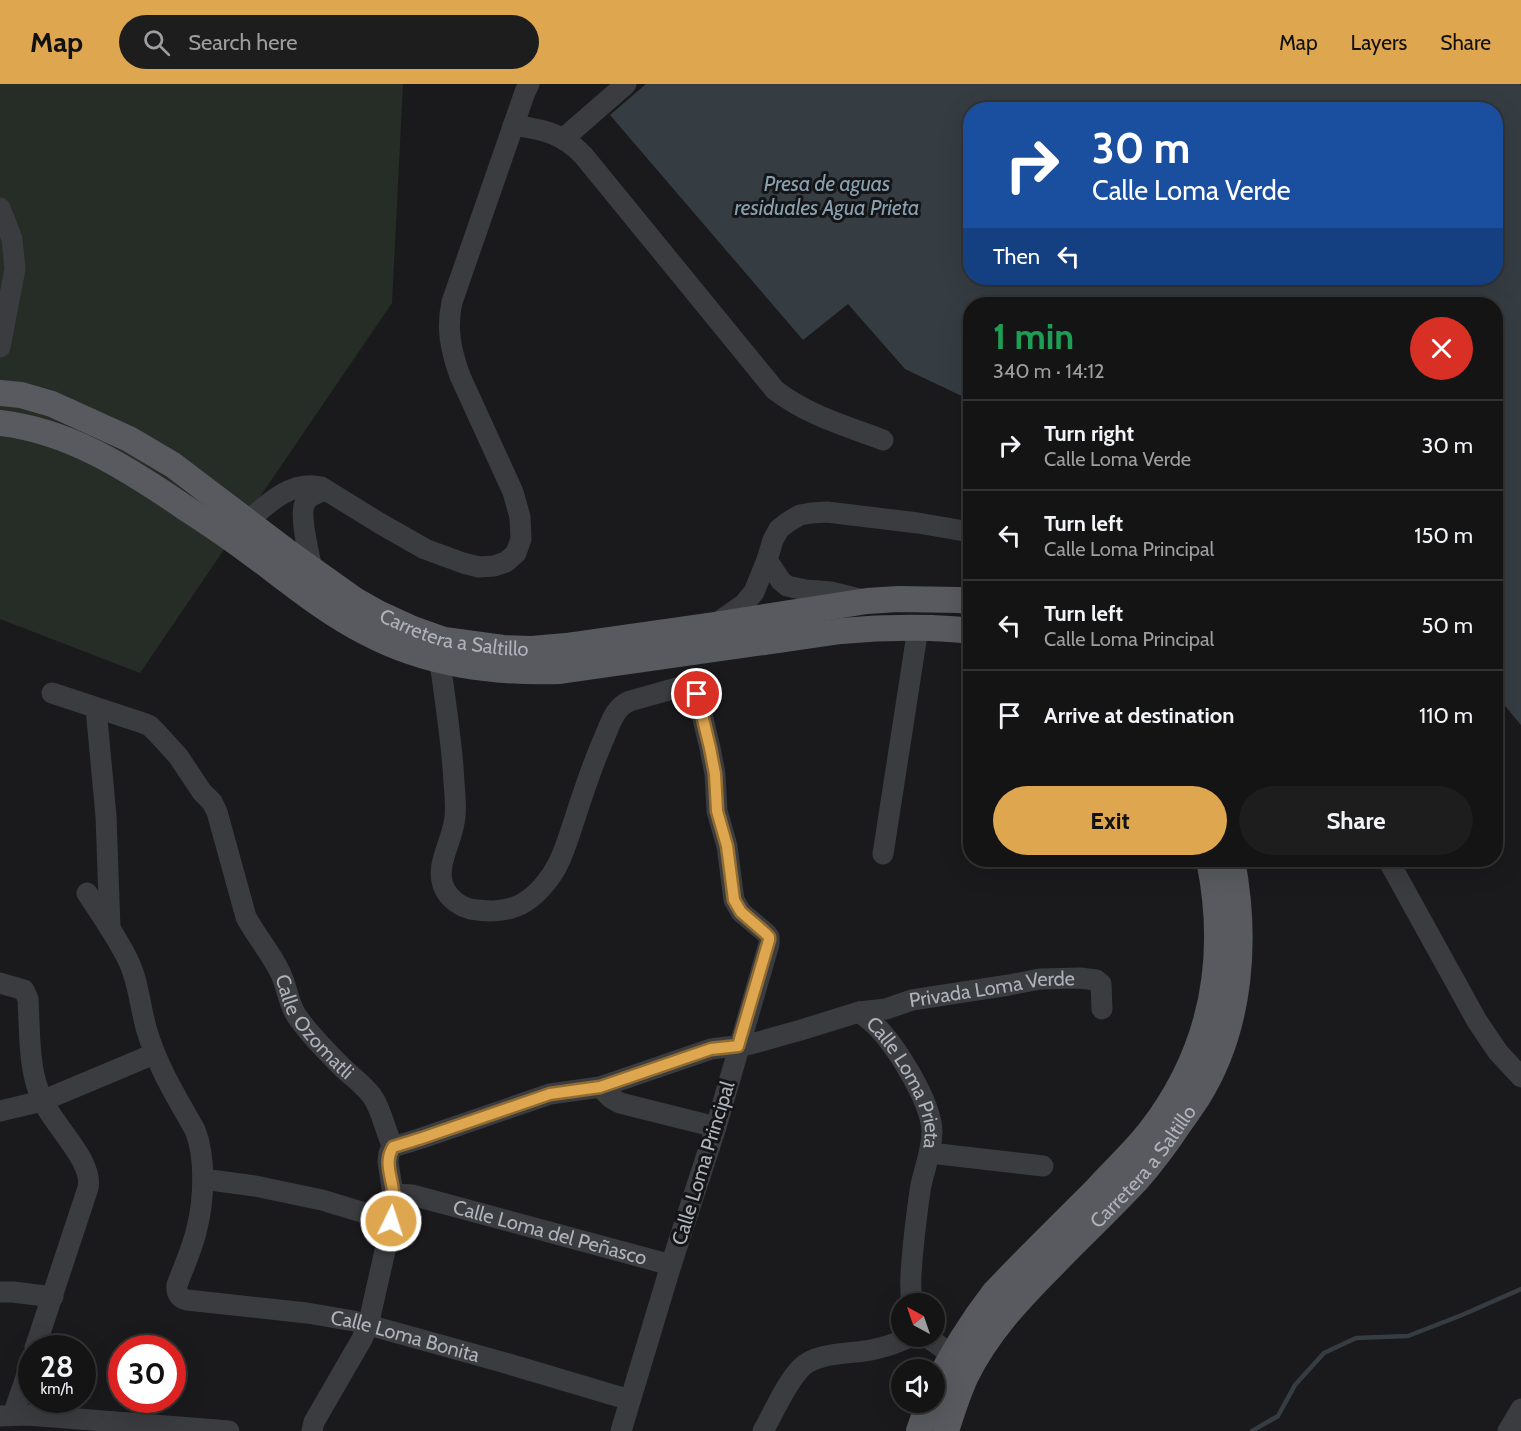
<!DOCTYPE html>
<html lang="en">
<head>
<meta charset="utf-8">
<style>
	:root { --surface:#141415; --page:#1d1d1e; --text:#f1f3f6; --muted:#9d9ea0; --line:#333334; --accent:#dea64f }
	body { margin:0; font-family:Cabin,sans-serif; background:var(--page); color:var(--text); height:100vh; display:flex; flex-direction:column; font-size:22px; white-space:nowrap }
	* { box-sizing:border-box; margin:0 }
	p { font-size:20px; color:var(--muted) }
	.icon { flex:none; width:33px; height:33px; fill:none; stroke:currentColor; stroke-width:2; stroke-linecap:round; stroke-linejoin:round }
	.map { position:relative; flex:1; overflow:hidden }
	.side { position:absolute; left:963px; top:213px; width:540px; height:570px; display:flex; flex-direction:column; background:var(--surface); border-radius:24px; box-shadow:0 6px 24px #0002,0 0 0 2px var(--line) }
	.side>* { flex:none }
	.banner { position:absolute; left:963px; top:18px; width:540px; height:183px; border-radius:24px; box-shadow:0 6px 24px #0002,0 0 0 2px var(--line); background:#1a4fa0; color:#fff; overflow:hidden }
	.needle { width:39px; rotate:320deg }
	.tools { position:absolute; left:891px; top:1209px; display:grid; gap:12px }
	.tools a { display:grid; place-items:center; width:54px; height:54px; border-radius:50%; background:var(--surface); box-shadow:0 6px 24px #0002,0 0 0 2px var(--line); font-size:30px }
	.speed { position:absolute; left:18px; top:1251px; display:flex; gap:12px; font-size:30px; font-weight:700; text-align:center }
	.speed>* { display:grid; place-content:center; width:78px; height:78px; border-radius:50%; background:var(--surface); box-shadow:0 6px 24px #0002,0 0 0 2px var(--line); line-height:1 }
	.speed small { font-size:15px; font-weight:400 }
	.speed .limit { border:9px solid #d22; background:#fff; color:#111 }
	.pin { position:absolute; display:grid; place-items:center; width:51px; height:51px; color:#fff; margin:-26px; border:3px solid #fff; border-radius:50%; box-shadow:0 2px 6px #0007 }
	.me { position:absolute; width:66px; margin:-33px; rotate:4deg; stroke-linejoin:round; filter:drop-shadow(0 0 4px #0008) }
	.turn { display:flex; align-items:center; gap:21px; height:126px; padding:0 30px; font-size:27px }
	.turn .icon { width:78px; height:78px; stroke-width:2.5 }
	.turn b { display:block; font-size:42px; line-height:51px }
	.then { display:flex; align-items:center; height:57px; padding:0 30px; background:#0003; gap:12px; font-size:22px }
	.round { display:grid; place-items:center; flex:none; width:63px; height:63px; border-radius:32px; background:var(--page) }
	.overview { display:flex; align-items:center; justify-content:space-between; height:102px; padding:0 30px }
	h1 { font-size:36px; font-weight:700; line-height:45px; color:#1e9e55 }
	.action { display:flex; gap:12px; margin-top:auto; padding:12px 30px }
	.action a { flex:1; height:69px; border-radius:36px; background:var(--accent); color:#111; font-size:24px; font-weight:700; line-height:69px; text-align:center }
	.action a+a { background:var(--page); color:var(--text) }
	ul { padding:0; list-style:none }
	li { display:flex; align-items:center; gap:18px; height:90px; padding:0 30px; border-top:2px solid var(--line) }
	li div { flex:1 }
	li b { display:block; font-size:22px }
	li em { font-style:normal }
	header { display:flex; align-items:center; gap:36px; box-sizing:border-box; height:84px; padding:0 30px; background:var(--accent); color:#111 }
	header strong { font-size:28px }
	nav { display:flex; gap:33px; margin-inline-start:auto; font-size:21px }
	.search { width:420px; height:54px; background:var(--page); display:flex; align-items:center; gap:15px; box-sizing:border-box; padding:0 21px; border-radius:33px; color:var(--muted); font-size:22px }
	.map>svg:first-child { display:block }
</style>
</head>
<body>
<header>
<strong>Map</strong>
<div class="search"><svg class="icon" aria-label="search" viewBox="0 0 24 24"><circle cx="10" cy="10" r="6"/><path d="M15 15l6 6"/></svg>Search here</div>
<nav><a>Map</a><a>Layers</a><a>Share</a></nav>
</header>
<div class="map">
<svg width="1521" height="1347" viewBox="0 0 1521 1347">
	<rect width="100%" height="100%" fill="#1a1a1c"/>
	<polygon fill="#262d27" points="0,0 403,0 392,219 140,589 0,535"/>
	<path fill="#353d43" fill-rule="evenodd" d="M 646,0 L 1520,0 L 1521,2 L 1521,641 L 1496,611 L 1496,220 L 970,220 L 970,316 L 905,285 L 848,220 L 803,256 L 610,31 ZM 970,26 L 1496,26 L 1496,194 L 970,194 Z"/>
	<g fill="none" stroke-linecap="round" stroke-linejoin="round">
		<polyline stroke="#353d43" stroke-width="4.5" points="1252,1347 1278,1332 1295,1301 1324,1269 1356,1254 1408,1252 1462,1231 1521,1205"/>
		<g stroke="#3b3c40" stroke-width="21">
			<path d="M 513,41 C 543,46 561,48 583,71 L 775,306 C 807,331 846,342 883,356"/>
			<polyline points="563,55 626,0"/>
			<polyline points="0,124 12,155 15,185 0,263"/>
			<path d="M 248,437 C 268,419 292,396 321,403 L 381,440 L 425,465 L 463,479 L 479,483 L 494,482 L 506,478 L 516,469 L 521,455 L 520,433 L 513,408 L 460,292 C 451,267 446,244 452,218 L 525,8 L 529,0"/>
			<polyline points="767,476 781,497 787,502 806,506 831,508 863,516"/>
			<path d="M 312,485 C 309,471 299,430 305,419 C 308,412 318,409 325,406"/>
			<polyline points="714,541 744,520 754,508 767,476 773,456 779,445 788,438 800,431 811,429 827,428 918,439 970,448"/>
			<path d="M 440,577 C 445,617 452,658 454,698 C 455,712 457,726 454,739 C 451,759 436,781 443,801 C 448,815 462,825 477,826 C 493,828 511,827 525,818 C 538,810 551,794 558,780 C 565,766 570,749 575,734 C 584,706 593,679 605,652 C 611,638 615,623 630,617 L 687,601 L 691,603 L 697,610 L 710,664 L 715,690 L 717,727 L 727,762 L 734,816 L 741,828 L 767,850 L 769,853 L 769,860 L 716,1043 L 671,1181 L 621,1347"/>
			<path id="s1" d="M 52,609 L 143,639 L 150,642 L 157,649 L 178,672 L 202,708 L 212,718 L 217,728 L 246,833 C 256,852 271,869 280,888 C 287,902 288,918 296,931 C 309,950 326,967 342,983 C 352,993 363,1000 372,1012 C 382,1026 385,1047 393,1063"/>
			<polyline points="96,624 106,732 110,844"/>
			<polyline points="883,770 918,544"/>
			<polyline points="1388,776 1477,937 1498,968 1521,993"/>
			<path id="s2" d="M 87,809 C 101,831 117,853 128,876 C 139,898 140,924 147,947 C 158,984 177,1014 195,1046 C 206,1073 204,1116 197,1144 C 193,1163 184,1182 177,1201 C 176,1209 179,1214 187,1216 L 307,1229 L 354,1237 L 502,1278 L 630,1316"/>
			<path d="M 0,899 L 24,906 L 28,915 C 30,947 28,986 42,1015 C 52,1040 94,1077 88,1104 L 35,1264"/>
			<path id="s3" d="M 859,928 C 864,932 869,935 874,940 C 895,960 931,1017 932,1047 C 932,1066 925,1083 921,1101 C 918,1119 916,1137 914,1155 C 912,1177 909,1198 912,1220"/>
			<polyline points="600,1003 611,1014 620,1019 716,1043"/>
			<polyline points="0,1027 42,1017 154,970"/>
			<path id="s4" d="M 393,1063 L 422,1054 L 550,1010 L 600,1003 L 711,965 L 751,960 L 801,946 L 859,928 L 886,925 L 912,916 L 1009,901 L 1040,895 L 1080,894 L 1096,896 L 1101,900 L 1102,925"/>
			<polyline points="930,1069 1043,1082"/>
			<polyline points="203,1095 255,1102 322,1116 391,1137"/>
			<path id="s5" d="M 393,1110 L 412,1111 L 671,1181"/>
			<polyline points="0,1208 13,1208 53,1213"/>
			<polyline points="926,1252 952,1271"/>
			<polyline points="13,1331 32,1276"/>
			<polyline points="0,1332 28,1331 229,1347"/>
			<polyline points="312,1347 314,1338 362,1255 368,1242 389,1149 393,1110 388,1078 389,1069 393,1063"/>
			<path d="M 763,1347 C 774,1328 786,1299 801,1284 C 816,1268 851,1270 871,1266 C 885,1263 899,1259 911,1252"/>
			<polyline points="1508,1347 1521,1325"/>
		</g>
		<g stroke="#585a5f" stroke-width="26">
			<path id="s6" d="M 0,309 L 21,311 L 52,320 L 129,355 L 173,381 L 289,469 L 355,516 L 378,529 L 413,545 L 444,556 L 503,564 L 532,565 L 566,562 L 714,541 L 867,517 L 898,515 L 960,516 L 970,518"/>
			<path d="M 0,339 C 69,347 127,384 184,423 C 204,436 224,449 244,464 C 284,493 322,526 367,549 C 428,581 493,589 560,587 L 841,547 C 872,544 901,543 932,544 C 945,545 958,545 970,547"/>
			<path d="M 934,1306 C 951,1271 970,1240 994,1209 C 1027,1174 1062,1140 1096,1106 C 1114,1086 1135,1067 1151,1046 C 1213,965 1229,874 1209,776"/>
			<polyline points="919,1347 929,1318"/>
			<path id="s7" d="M 946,1347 C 952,1328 958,1309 966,1292 C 987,1249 1020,1214 1053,1181 C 1080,1153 1109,1126 1136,1097 C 1152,1079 1167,1059 1180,1039 C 1186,1031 1192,1022 1198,1013 C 1242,942 1247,855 1232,776"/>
		</g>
	</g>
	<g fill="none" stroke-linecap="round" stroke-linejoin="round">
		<defs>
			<path id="route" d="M 391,1137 C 392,1127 393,1117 393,1107 C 391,1090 384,1078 393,1063 L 422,1054 L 550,1010 L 600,1003 L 711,965 L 738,962 L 769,856 L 769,853 L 764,848 L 741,828 L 734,816 L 727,762 L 717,727 L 715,690 L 710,664 L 697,610"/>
		</defs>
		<use href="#route" stroke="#906c33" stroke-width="15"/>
		<use href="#route" stroke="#dea64f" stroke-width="10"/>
	</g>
	<g text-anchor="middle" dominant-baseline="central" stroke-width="6" stroke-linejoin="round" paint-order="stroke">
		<g font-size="20" fill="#aeb2ba" stroke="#151517">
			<text stroke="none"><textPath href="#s6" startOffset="522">Carretera a Saltillo</textPath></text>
			<text stroke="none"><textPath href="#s4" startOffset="622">Privada Loma Verde</textPath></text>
			<text stroke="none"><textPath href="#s1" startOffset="452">Calle Ozomatli</textPath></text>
			<text stroke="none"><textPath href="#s3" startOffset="87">Calle Loma Prieta</textPath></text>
			<text transform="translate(703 1079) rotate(-73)">Calle Loma Principal</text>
			<text stroke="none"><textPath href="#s7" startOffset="334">Carretera a Saltillo</textPath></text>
			<text stroke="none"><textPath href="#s5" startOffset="162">Calle Loma del Peñasco</textPath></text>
			<text stroke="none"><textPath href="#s2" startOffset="664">Calle Loma Bonita</textPath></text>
		</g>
		<g font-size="21" font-style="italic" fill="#89a0b0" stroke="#151517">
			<text x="827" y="99">Presa de aguas<tspan x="827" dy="24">residuales Agua Prieta</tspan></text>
		</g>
	</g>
</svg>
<div class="tools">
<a><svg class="needle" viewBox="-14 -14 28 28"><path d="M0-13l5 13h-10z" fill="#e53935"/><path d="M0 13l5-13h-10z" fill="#9d9ea0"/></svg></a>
<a><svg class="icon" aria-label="sound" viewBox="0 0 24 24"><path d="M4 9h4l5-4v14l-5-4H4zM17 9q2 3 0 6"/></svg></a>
</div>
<div class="speed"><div>28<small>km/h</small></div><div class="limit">30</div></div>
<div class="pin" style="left:697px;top:610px;background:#d93025"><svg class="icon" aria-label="arrive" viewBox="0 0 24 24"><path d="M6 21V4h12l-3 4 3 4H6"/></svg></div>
<svg class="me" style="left:391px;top:1137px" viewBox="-20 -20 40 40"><circle r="17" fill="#dea64f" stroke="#fff" stroke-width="3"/><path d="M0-11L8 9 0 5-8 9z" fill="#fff"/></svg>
<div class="banner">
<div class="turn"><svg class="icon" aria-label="right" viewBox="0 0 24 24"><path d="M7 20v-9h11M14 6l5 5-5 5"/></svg><div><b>30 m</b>Calle Loma Verde</div></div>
<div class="then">Then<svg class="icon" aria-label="left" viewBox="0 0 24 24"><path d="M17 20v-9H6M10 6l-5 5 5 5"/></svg></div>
</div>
<section class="side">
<div class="overview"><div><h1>1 min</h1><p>340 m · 14:12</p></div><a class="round" style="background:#d93025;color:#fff"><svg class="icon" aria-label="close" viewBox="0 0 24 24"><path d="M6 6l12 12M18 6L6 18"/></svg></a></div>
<ul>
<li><svg class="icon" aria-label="right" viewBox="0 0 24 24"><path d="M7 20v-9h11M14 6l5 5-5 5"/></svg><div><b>Turn right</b><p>Calle Loma Verde</p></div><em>30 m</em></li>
<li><svg class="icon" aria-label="left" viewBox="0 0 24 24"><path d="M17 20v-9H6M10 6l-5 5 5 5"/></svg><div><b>Turn left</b><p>Calle Loma Principal</p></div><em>150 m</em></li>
<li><svg class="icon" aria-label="left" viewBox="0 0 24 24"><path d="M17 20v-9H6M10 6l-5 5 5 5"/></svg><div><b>Turn left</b><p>Calle Loma Principal</p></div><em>50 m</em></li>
<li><svg class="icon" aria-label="arrive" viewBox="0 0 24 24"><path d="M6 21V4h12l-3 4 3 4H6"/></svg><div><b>Arrive at destination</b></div><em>110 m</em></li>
</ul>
<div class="action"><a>Exit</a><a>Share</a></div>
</section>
</div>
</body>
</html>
